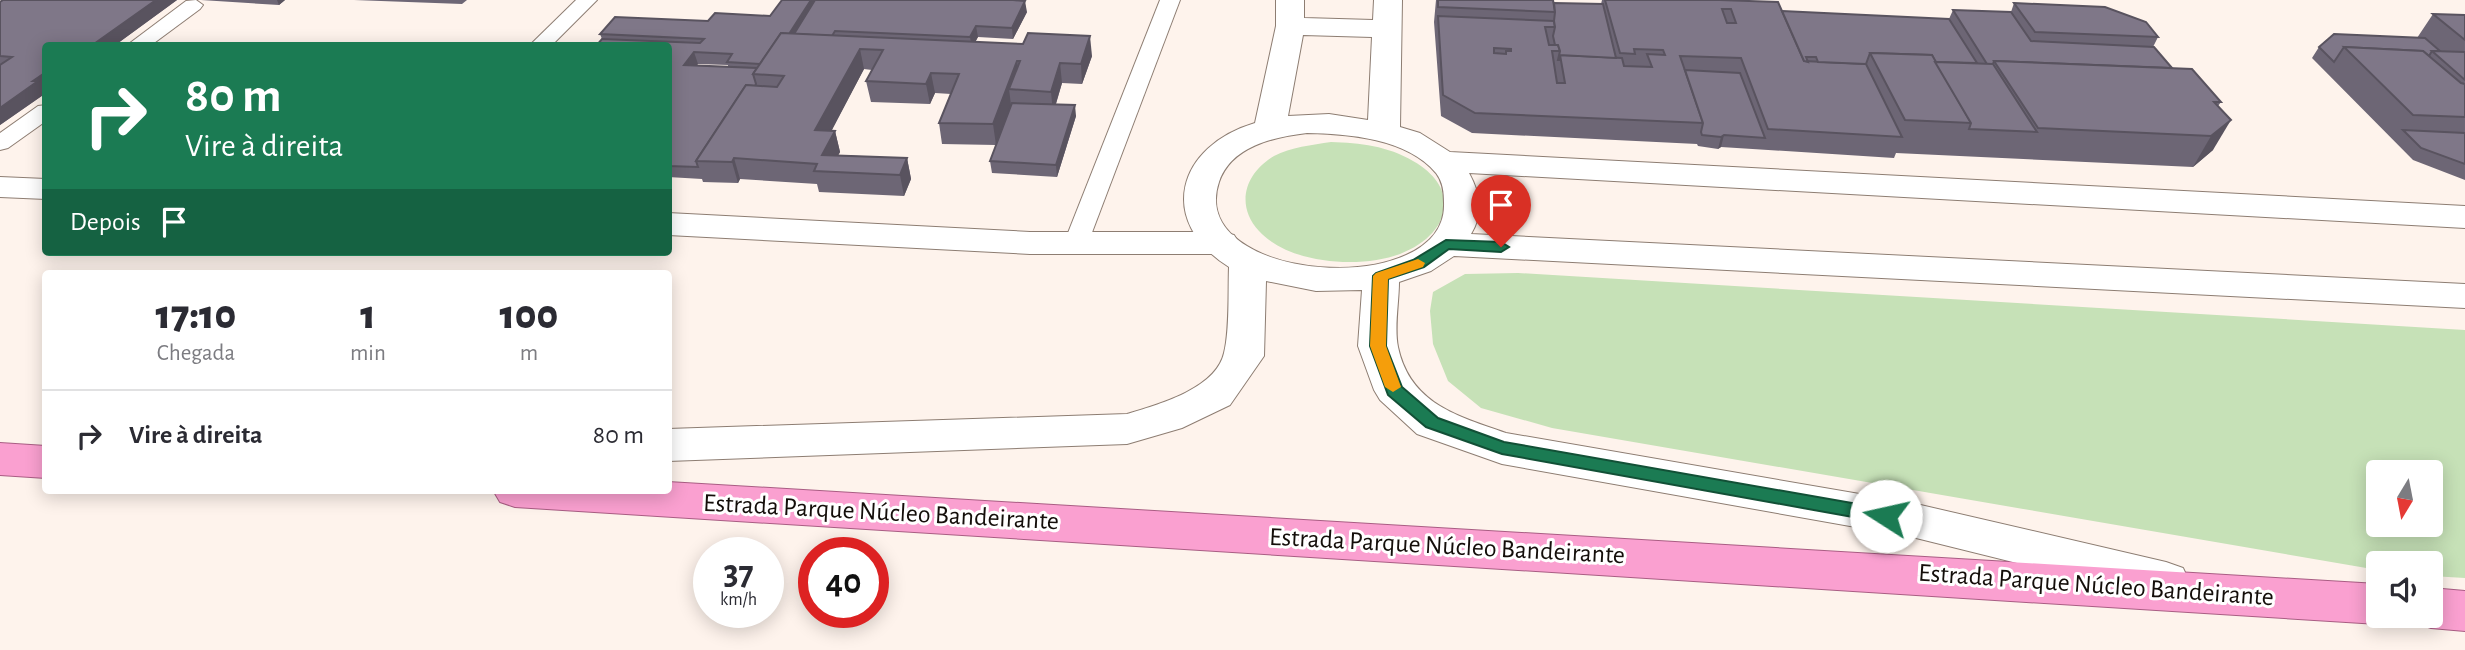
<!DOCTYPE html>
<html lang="pt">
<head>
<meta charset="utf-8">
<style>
	:root { --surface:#fff; --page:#f2f2f3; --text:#2b2b33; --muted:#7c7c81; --line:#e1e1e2 }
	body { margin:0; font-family:"Alegreya Sans",sans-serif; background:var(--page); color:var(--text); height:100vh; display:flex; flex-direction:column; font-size:26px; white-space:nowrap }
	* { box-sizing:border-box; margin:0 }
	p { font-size:23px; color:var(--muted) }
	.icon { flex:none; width:38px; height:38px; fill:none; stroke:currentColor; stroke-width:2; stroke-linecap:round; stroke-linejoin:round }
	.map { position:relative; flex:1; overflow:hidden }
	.sheet { position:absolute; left:42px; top:270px; width:630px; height:224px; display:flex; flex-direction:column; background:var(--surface); border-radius:7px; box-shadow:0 4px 18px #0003 }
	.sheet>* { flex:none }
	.top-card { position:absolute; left:42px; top:42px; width:630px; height:214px; border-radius:7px; box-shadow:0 4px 18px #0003; background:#1b7b53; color:#fff; overflow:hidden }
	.needle { width:46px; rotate:190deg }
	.buttons { position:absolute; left:2366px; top:460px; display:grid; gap:14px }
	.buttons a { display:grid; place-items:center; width:77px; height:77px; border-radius:7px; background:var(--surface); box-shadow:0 4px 18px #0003; font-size:35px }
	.speed { position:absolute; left:693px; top:537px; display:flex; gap:14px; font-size:35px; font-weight:700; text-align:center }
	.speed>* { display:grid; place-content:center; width:91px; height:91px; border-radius:50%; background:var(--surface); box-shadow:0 4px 18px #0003; line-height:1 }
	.speed small { font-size:18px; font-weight:400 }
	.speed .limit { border:10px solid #d22; background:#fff; color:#111 }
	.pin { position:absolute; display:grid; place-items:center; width:60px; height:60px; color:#fff; margin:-72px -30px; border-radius:50% 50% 50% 0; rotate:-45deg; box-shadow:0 0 7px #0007 }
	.pin .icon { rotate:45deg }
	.me { position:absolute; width:77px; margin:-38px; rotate:280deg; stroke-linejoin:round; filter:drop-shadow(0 0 5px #0008) }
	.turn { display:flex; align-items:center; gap:24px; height:147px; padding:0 28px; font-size:32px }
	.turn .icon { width:91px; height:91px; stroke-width:2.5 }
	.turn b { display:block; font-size:49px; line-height:60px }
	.then { display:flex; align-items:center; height:66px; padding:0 28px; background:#0003; gap:14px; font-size:26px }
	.eta { display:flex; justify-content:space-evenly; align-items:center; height:119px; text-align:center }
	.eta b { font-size:42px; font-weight:800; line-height:49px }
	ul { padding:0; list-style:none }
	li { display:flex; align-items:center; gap:21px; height:91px; padding:0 28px; border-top:2px solid var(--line) }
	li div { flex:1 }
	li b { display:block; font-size:26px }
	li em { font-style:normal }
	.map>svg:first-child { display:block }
</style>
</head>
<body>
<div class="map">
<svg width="2465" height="650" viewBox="0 0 2465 650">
	<rect width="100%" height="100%" fill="#fef3ec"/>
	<g fill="#c6e1b7" fill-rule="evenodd">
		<path d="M 1331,142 C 1360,143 1388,146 1413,161 C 1464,190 1448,236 1400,254 C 1360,269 1289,264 1259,231 C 1235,205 1245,173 1274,156 C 1291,147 1312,145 1331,142 Z"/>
		<path d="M 1518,273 L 2465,330 L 2465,578 L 2431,576 L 2431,564 L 2378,564 L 2378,570 L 1552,428 L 1481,408 L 1448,381 L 1433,344 L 1430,311 L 1433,292 L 1465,274 ZM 2378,472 L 2431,472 L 2431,525 L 2378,525 Z"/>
	</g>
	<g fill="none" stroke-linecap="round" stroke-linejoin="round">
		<defs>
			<g id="service">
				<polygon points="196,0 203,5 200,9 150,46 126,46 186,1"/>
				<polygon points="576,0 597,0 551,46 529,46"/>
				<polygon points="1160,0 1180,0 1088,243 1085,248 1076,251 1067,248 1064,243"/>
				<polygon points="46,105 46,121 8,148 0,150 0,133 38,106"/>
			</g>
			<g id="minor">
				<polygon points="0,177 46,179 46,199 0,197"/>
				<polygon points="668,213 1030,232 1221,232 1234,235 1239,243 1234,251 1221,254 1030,254 668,235"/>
			</g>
			<path id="tertiary" d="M 1276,0 L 1304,0 L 1304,18 L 1373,20 L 1374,0 L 1402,0 L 1400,127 L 1420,133 L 1450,152 L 2465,206 L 2465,228 L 1469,173 C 1480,193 1484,213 1471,234 L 2465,284 L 2465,308 L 1454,256 L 1431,271 L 1399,282 C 1399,302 1394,328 1398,347 C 1410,404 1458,416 1506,433 L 1912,503 L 2166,562 L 2183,568 L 2189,581 L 2183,594 L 2166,600 L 1912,537 L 1502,464 L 1417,434 L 1380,400 L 1374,390 L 1358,346 L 1362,290 L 1316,291 L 1266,281 L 1264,356 L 1230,405 L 1182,428 L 1127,444 L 668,461 L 668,429 L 1127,414 C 1157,405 1216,389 1224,353 C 1230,330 1228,291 1229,267 C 1156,221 1177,146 1255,123 L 1276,26 ZM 1303,35 L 1372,37 L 1368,120 L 1329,114 L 1288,116 ZM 1307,133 C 1348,134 1407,138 1436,173 C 1443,182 1444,192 1444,203 C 1448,301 1185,283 1219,182 C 1231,146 1274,137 1307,133 Z"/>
			<g id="trunk">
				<polygon points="0,443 46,446 46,478 0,475"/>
				<polygon points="668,482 2378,584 2378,616 2396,616 2378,624 515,507 500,502 493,490 668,490"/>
				<polygon points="2431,588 2465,591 2465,631 2431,628 2414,622 2411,616 2431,616"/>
			</g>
		</defs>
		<use href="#service" stroke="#8d7d72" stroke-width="2"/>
		<use href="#minor" stroke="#8d7d72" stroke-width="2"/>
		<use href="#tertiary" stroke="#8d7d72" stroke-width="2"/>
		<use href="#trunk" stroke="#a95d83" stroke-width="2"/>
		<use href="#service" fill="#fff" fill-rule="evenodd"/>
		<use href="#minor" fill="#fff" fill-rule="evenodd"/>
		<use href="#tertiary" fill="#fff" fill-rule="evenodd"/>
		<use href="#trunk" fill="#faa0d0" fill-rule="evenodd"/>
	</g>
	<g fill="#6d6675" fill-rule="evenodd">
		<polygon points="3,0 177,0 114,46 46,46 44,90 46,93 0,125 0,2"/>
		<polygon points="201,0 285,0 279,5"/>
		<polygon points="354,0 467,0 462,4"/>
		<polygon points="1436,0 1553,0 1554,3 1601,4 1602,0 1720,0 1782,11 1949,19 1953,10 2011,12 2014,3 2158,37 2153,47 2172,68 2221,102 2218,106 2213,150 2193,167 1896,153 1894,158 1721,147 1718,149 1698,146 1697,144 1472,133 1441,116 1434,22"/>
		<path d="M 1027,12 L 1013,39 L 978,37 L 975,42 L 1092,56 L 1082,84 L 1062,83 L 1056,104 L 1076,116 L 1057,177 L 992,173 L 990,161 L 1011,105 L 996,145 L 942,144 L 939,123 L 951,94 L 935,93 L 930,104 L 871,102 L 866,81 L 872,70 L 864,69 L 831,131 L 835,131 L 840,152 L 838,155 L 907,158 L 911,179 L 904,196 L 819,192 L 817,184 L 740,179 L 738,183 L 703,182 L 702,179 L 668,177 L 668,46 L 602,39 L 600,34 L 708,21 L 770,16 ZM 698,64 L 728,65 L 728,67 L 696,65 Z"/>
		<polygon points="2433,14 2465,15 2465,180 2413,160 2312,58 2319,47 2417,38"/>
	</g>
	<g fill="#59535f">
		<polygon points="156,0 177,0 114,46 91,46"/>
		<polygon points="277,0 285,0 279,5"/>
		<polygon points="811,0 820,0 792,44 769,65"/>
		<polygon points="1025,1 1027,12 1013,39 1012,28"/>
		<polygon points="976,26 978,37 972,48 970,37"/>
		<polygon points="1090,36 1092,56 1082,84 1081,64"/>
		<polygon points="860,49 864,69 821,151 815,130"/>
		<polygon points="694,52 698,64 688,76 684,65"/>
		<polygon points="1017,61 1020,81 1009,89 1011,105 996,145 993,124"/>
		<polygon points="1060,63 1062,83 1053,113 1051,92"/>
		<polygon points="46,72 46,89 44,90 46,93 0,125 0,108"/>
		<polygon points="931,73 935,93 930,104 926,84"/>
		<polygon points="1075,105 1076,116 1057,177 1056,165"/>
		<polygon points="2231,120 2213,150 2193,167 2211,136"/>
		<polygon points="835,131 840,152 830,171 822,155"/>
		<polygon points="1724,135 1721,147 1718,149 1721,137"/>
		<polygon points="734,158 740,179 738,183 732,162"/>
		<polygon points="907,158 911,179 904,196 900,175"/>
	</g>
	<g fill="#7f7788" stroke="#59535f" stroke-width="2" fill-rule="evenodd">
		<polygon points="3,0 156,0 91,46 46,46 46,72 33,81 38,81 0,108 0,65 12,57 0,56 0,2"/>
		<polygon points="782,0 811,0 789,34 781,33 760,64 727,62 732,54 694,52 684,65 757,68 753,74 756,84 755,86 746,85 696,161 698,167 668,166 668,46 596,46 602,39 700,43 704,39 600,34 615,17 708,21 715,13 770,16"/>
		<polygon points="815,0 1013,0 1025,1 1012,28 976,26 970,37 835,31 832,36 794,34"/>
		<polygon points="1438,0 1553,0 1555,12 1438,7"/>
		<path d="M 1605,0 L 1720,0 L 1778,2 L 1804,61 L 1866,64 L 1902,137 L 1768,129 L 1741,58 L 1680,56 L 1703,123 L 1475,113 L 1443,95 L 1438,16 L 1554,21 L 1555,27 L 1545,27 L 1549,45 L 1558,45 L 1560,51 L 1552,51 L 1557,83 L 1565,83 L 1560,55 L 1622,58 L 1624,66 L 1652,67 L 1647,54 L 1665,55 L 1663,50 L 1634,49 L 1635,54 L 1620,53 ZM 1722,9 L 1731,9 L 1736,23 L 1727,23 ZM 1494,48 L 1511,49 L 1511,51 L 1506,51 L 1506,54 L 1494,53 Z"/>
		<polygon points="1554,3 1603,4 1616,58 1560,55 1560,60 1558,60 1560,51 1558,45 1555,45 1553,36 1555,27 1554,21 1555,12"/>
		<polygon points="2014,3 2105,7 2146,22 2158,37 2035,32"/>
		<polygon points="1953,10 2011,12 2031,41 2154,47 2172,68 1994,61 1993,64 1987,64"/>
		<polygon points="1782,11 1949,19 1977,63 1935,62 1932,55 1870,53 1866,64 1818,62 1816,57 1806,57 1808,62 1804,61"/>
		<polygon points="2433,14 2465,15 2465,40"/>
		<polygon points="781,33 1023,44 1028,33 1090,36 1081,64 1060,63 1051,92 1009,89 1020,61 1017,61 993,124 939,123 959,74 931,73 926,84 866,81 883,50 860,49 815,130 835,131 822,155 907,158 900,175 814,171 817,164 734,158 732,162 696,161 746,85 777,87 784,76 753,74"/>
		<polygon points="2334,34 2425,38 2440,51 2432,51 2429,56 2423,51 2344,47 2334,62 2319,47"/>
		<polygon points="2344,47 2423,51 2461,83 2465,84 2465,117 2413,115"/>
		<polygon points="2432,51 2465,52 2465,80"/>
		<polygon points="1870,53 1932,55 1971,123 1905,120"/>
		<polygon points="1994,61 2192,69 2221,102 2214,102 2231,120 2211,136 2038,128"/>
		<polygon points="1935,62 1993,64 2037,132 1969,129 1971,123"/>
		<polygon points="1685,70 1740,73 1765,138 1724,135 1721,137 1702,135 1701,132 1703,123"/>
		<polygon points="1012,103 1075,105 1056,165 990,161"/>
		<polygon points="2403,130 2465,133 2465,164 2421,148"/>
	</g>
	<polygon fill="#1b7b53" stroke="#125036" stroke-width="2" points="1446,240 1501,242 1509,247 1501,252 1449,249 1424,267 1388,279 1386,346 1402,387 1438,418 1504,442 1886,509 1892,511 1895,516 1892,521 1886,523 1502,454 1426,427 1388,395 1370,346 1373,276 1376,273 1413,260"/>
	<polygon fill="#f59e0b" points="1418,259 1425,263 1423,267 1388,279 1386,346 1401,387 1393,392 1385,387 1370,346 1373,276 1376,273"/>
	<g text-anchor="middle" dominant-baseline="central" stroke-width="6" stroke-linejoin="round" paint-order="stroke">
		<g font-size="26" fill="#140e0a" stroke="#fff">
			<text transform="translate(881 512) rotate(3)">Estrada Parque Núcleo Bandeirante</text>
			<text transform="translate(1447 546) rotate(3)">Estrada Parque Núcleo Bandeirante</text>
			<text transform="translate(2096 585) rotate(4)">Estrada Parque Núcleo Bandeirante</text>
		</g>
	</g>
</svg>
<div class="buttons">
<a><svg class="needle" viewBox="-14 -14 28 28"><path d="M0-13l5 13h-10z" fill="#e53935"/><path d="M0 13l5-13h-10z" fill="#7c7c81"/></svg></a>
<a><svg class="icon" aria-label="sound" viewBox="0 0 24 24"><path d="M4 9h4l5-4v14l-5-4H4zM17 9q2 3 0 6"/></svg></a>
</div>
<div class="speed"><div>37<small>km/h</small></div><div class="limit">40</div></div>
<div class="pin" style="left:1501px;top:247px;background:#d93025"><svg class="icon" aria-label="arrive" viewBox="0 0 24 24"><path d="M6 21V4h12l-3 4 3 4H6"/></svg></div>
<svg class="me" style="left:1886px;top:516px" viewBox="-20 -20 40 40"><circle r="19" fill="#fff"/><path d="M0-13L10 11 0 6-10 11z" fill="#1b7b53"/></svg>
<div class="top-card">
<div class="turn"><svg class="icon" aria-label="right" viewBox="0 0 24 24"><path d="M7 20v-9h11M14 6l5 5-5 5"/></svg><div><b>80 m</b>Vire à direita</div></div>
<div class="then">Depois<svg class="icon" aria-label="arrive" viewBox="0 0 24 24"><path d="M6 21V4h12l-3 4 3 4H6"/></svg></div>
</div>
<section class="sheet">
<div class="eta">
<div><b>17:10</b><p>Chegada</p></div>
<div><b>1</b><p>min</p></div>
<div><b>100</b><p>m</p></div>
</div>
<ul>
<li><svg class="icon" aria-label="right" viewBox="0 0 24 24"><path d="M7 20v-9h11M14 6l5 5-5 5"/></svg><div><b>Vire à direita</b></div><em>80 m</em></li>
</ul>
</section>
</div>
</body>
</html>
